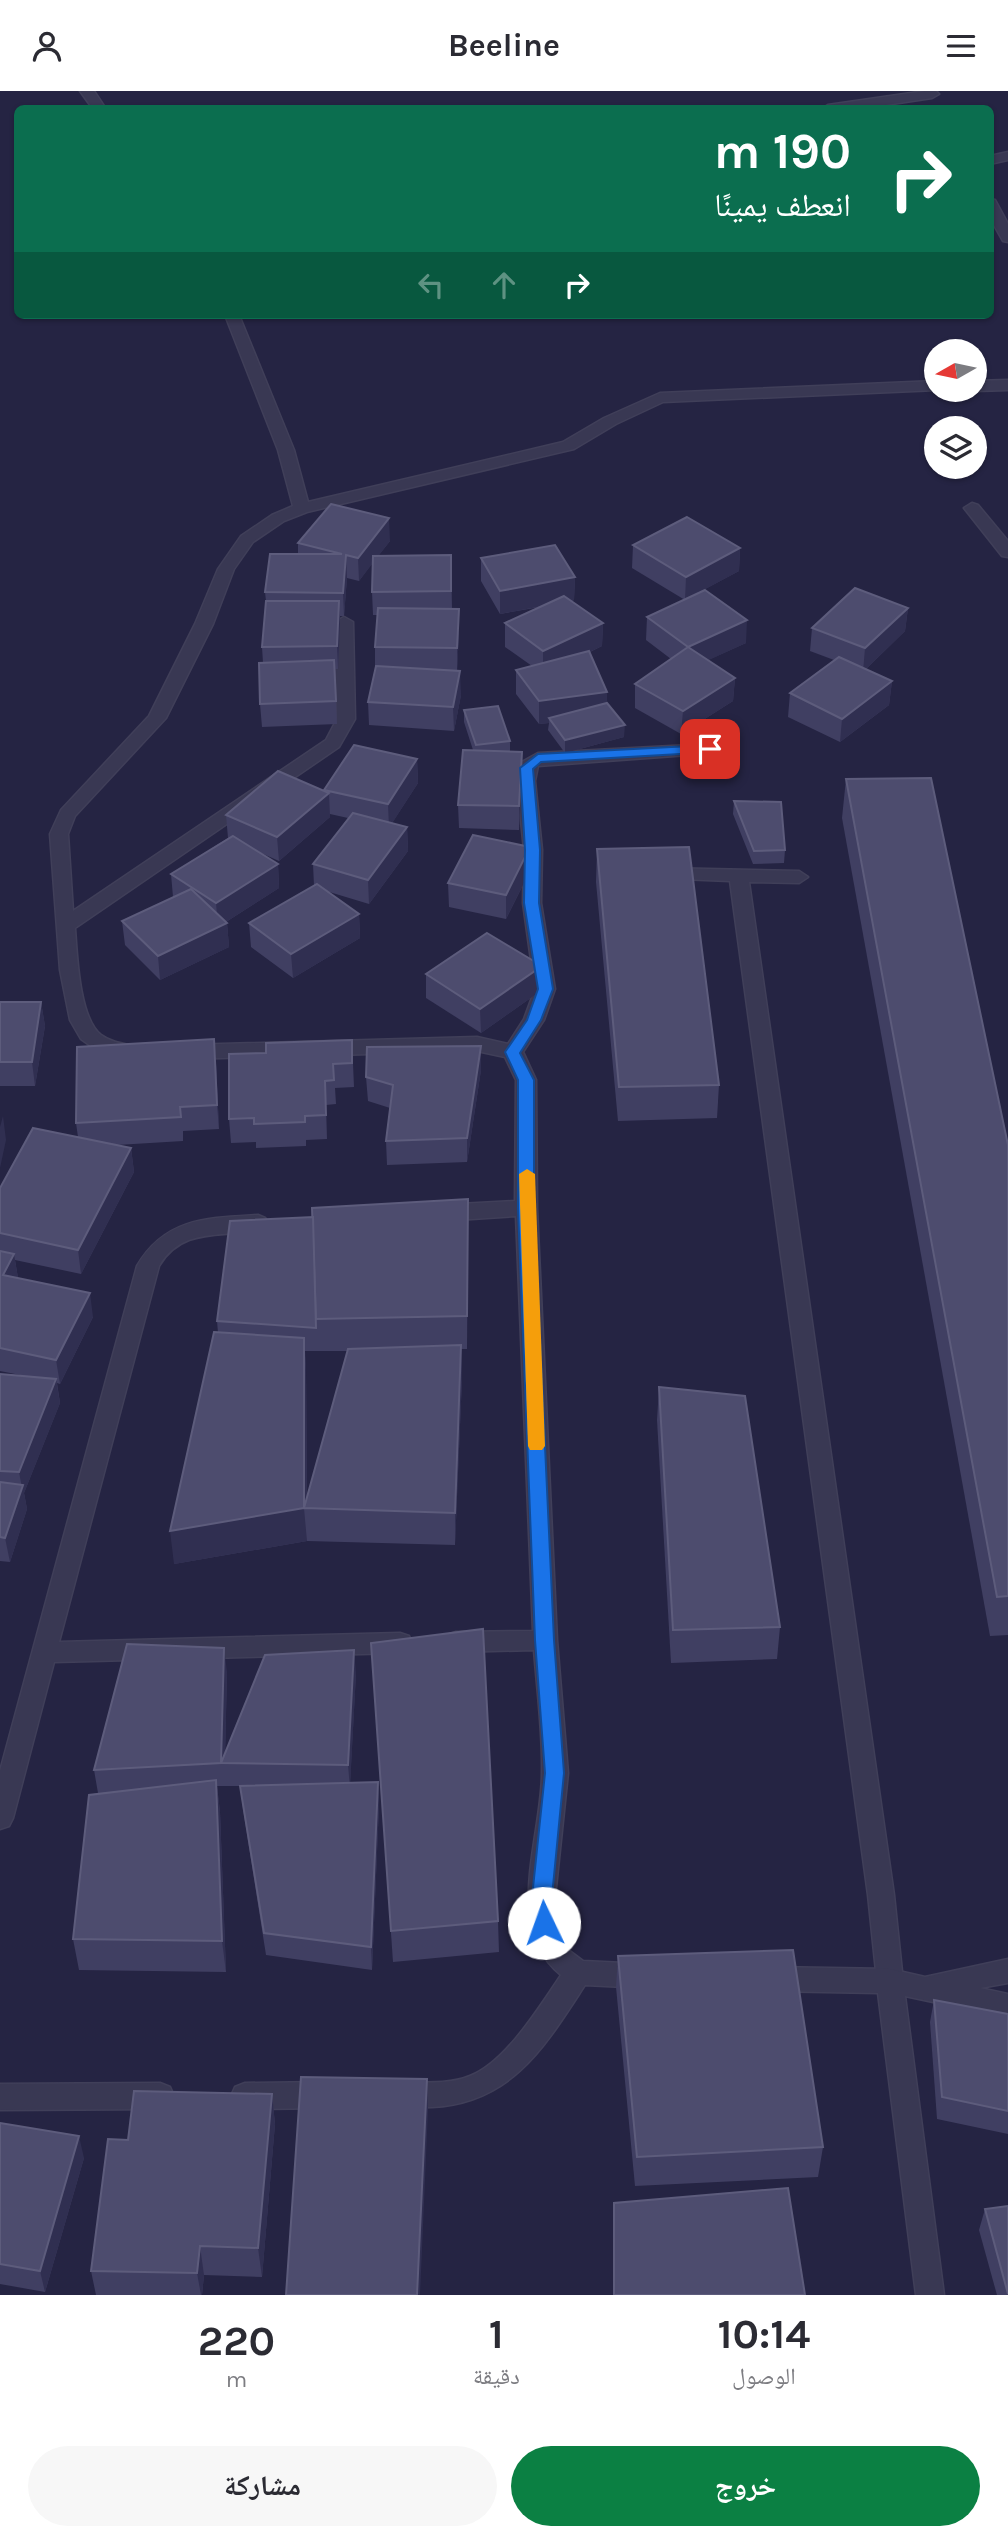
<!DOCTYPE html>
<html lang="ar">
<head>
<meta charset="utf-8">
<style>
	:root { --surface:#fff; --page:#f7f7f7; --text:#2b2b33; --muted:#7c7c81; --accent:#0b8043 }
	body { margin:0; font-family:Karla,"Noto Naskh Arabic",sans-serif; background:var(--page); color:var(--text); direction:rtl; height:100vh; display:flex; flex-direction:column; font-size:26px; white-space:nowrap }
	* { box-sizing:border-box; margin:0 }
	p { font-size:23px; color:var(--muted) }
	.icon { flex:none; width:38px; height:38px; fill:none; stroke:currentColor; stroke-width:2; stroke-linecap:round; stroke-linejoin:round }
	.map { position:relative; height:2204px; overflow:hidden; direction:ltr }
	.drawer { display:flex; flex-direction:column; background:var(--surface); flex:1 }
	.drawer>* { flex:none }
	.top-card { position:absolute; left:14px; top:14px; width:980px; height:214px; border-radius:10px; box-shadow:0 2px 5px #0004; direction:rtl; background:#0b6e4f; color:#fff; overflow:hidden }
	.needle { width:46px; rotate:261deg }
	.buttons { position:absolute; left:924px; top:248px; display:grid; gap:14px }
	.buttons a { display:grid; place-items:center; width:63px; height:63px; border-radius:50%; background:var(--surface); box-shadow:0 2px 5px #0004; font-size:35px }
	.pin { position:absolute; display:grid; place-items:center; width:60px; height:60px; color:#fff; margin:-30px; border-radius:14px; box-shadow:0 4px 10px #0006 }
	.me { position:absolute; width:77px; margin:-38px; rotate:357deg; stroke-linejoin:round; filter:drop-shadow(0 0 5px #0008) }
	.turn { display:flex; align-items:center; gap:24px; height:147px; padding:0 28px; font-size:32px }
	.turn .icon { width:91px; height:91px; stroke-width:2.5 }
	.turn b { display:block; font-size:49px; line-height:60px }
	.lanes { display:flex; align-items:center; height:66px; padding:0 28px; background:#0003; justify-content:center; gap:35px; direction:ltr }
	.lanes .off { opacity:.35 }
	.eta { display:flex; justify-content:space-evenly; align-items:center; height:119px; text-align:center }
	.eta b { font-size:42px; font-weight:700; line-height:49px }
	.action { display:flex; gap:14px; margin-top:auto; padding:14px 28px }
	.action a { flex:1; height:80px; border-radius:42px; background:var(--accent); color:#fff; font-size:28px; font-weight:700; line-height:80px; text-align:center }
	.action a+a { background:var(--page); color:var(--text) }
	header { display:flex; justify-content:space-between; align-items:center; height:91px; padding:0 28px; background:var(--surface); font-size:32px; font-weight:700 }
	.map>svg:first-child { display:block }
</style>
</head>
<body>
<header><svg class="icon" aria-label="menu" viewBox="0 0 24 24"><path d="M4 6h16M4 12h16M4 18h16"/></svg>Beeline<svg class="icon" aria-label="person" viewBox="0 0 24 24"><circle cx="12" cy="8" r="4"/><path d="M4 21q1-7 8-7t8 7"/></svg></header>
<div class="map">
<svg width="1008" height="2204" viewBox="0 0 1008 2204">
	<rect width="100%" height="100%" fill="#252443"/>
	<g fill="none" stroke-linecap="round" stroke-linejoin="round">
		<defs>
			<polygon id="service" points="663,777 799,780 808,786 799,792 749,791 894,1804 903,1890 899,1898 890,1902 881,1898 877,1890 868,1804 730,790 656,787 654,783 656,779"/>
			<g id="minor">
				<polygon points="80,0 94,0 106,18 93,18"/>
				<polygon points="925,0 936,0 939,3 932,7 859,18 822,18 828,14"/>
				<polygon points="1008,61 1008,69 990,73 990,65"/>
				<polygon points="990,108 995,109 1008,133 1008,151 1003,150 990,127"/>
				<path d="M 225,224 L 239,224 L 294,359 L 308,411 L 563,351 L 604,327 L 660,302 L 936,290 L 937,299 L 663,311 L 616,333 L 574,358 L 307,421 L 284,430 L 253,451 L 234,478 L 213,533 L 166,627 L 75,725 L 68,743 L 73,820 L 326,649 L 337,628 L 335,531 L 344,526 L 353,531 L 355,628 L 339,656 L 75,837 C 77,863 79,927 101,944 C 112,952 125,953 138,956 L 141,961 L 138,966 L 131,968 L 95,958 L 81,948 L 70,929 L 60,879 L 50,743 L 61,719 L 149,625 L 195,533 L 218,478 L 241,445 L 272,424 L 293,415 L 278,359 Z"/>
				<polygon points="1008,289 1008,299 975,300 974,299 975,290"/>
				<polygon points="972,412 978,414 1008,450 1008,466 1002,465 964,417"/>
				<path d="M 710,653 L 719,658 L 716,662 L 538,675 L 535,690 L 542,759 L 541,812 L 555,898 L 544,929 L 523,961 L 536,989 L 537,1117 L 557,1549 L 568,1682 L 554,1816 L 561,1846 L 567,1858 L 583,1870 L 645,1873 L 654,1877 L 658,1885 L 654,1893 L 645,1897 L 585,1894 C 545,1955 512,2012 432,2016 C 417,2016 403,2018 389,2013 L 385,2004 L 389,1995 L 399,1991 C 422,1991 449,1994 470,1985 C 506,1971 540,1915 561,1884 C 502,1837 542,1746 542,1682 C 543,1641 537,1599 534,1559 L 456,1561 L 447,1558 L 444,1551 L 447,1544 L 456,1541 L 533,1540 L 516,1125 L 441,1130 L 434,1127 L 430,1122 L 434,1117 L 441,1114 L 515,1110 L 516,989 L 505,966 L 477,960 L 187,968 L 180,966 L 177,961 L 180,956 L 187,954 L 477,946 L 508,953 L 524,928 L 535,898 L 523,812 L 524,759 L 517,690 L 520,672 L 538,662 Z"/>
				<path d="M 258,1124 L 265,1127 L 269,1132 L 265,1137 C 226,1149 184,1133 159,1175 L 59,1551 L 400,1542 L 409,1545 L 412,1552 L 409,1559 L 400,1562 L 54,1571 L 13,1727 L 9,1735 L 0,1738 L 0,1680 L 137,1175 C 165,1127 207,1127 258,1124 Z"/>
				<polygon points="1008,1868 1008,1892 980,1897 1008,1903 1008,1927 905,1905 944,2204 916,2204 878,1902 771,1900 762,1896 758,1888 762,1880 771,1876 890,1878 925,1886"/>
				<polygon points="328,1991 338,1995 342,2004 338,2013 328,2017 245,2018 235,2014 231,2005 235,1996 245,1992"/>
				<polygon points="160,1992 170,1996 174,2005 170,2014 160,2018 0,2019 0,1993"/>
			</g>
		</defs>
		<use href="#service" stroke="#403f59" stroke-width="3"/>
		<use href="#minor" stroke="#403f59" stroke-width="3"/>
		<use href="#service" fill="#393853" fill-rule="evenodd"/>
		<use href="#minor" fill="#393853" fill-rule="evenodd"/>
	</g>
	<g fill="#403f62" fill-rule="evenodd">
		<polygon points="390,450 378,465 451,464 452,518 459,541 457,580 461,604 454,640 369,634 368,611 375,579 375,556 378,524 373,524 372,501 373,471 359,490 347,487 344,525 340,525 338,578 335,578 337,633 262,636 260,613 263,572 262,556 266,510 265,501 298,463 298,452"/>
		<polygon points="633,454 740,457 739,480 690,506 746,552 708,569 735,587 733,610 681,643 635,617 635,593 671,568 646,549 647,526 685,509 632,477"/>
		<polygon points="481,467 575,486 574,509 572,510 603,532 602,555 590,561 607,601 607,612 624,646 565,662 548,639 549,632 539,633 516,603 516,579 532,575 505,556 505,532 540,516 500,523 481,490"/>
		<polygon points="908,517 905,540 866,578 892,590 889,614 840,651 788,626 790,602 834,569 810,560 812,537"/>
		<polygon points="464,619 510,650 510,660 521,684 519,739 459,737 458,714 473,659 464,631"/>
		<polygon points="417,668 418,692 392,732 407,736 408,760 369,813 326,800 359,823 360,847 293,887 251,856 249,832 314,795 313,773 348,727 330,723 330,726 279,770 261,762 278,773 279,797 226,831 227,832 229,856 160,889 125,854 122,830 173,806 171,783 228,747 226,724 324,700 324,699"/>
		<polygon points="846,688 1008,1054 1008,1544 990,1545 842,727"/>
		<polygon points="734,710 785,759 784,772 753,773 733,723"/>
		<polygon points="530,756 530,780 506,828 449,816 448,792"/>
		<polygon points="597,758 719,994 717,1027 618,1030 596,791"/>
		<polygon points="542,875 542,899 481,942 426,907 426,883"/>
		<polygon points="0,911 41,911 45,935 35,995 0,995"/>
		<polygon points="352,949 354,996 335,997 336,1013 326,1014 327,1048 306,1049 306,1055 256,1057 256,1051 231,1052 229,1028 266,962"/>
		<polygon points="216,972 219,1038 183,1040 183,1050 117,1054 131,1057 134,1081 81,1183 15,1169 18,1187 93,1226 60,1293 57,1292 60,1312 24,1402 27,1418 10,1471 0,1470 0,1283 20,1284 0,1280 0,1097 78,1046 76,1032"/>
		<polygon points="481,979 467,1071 387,1074 386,1050 390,1017 368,1010 366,986"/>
		<path d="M 468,1108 L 467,1258 L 461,1258 L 462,1287 L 455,1454 L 307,1450 L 174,1473 L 218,1242 L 217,1230 L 313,1126 ZM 305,1260 L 348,1260 L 307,1409 L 306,1280 Z"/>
		<polygon points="659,1296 780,1536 777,1568 671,1572 657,1329"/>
		<polygon points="371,1552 498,1830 499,1861 393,1871"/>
		<polygon points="227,1581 225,1663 356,1582 350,1692 378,1691 379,1714 372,1879 266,1864 243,1718 240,1695 217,1695 220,1721 226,1881 79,1879 73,1848 98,1702 94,1679"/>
		<polygon points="618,1865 823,2056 818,2086 635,2095 616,1896"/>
		<polygon points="934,1909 1008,1923 1008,2043 937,2028 930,1931"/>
		<polygon points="272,2003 275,2033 262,2186 204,2184 202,2204 96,2204 91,2180 128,2049"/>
		<polygon points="0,2032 84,2067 45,2201 0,2193"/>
		<polygon points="614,2112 805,2204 613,2204 613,2141"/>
		<polygon points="985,2118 1008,2204 997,2204 979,2139"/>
	</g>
	<g fill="#302f51">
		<polygon points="389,427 390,450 359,490 358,467"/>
		<polygon points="740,457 739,480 685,509 686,486"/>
		<polygon points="346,464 347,487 344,525 343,502"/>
		<polygon points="575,486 574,509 500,523 500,500"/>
		<polygon points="339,510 340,533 338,578 337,555"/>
		<polygon points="908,517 905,540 863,581 865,557"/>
		<polygon points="459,518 459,541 457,581 457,557"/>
		<polygon points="747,529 746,552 687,579 688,556"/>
		<polygon points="603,532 602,555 543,583 543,560"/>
		<polygon points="460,580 461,604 454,640 453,616"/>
		<polygon points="735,587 733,610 681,643 683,620"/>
		<polygon points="892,590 889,614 840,651 842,628"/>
		<polygon points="607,601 607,624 549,627 549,632 539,633 539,610"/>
		<polygon points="625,634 624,646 565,662 565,649"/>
		<polygon points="522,661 521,684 519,739 519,715"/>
		<polygon points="417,668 418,692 389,737 388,713"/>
		<polygon points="329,702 330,726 279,770 277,746"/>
		<polygon points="407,736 408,760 369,813 368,789"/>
		<polygon points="530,756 530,780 506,828 506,804"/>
		<polygon points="278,773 279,797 218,836 216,812"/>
		<polygon points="359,823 360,847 293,887 291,863"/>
		<polygon points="227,832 229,856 160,889 158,865"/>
		<polygon points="542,875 542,899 481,942 480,918"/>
		<polygon points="41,911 45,935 35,995 32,971"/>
		<polygon points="214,948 216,972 219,1038 217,1014"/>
		<polygon points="481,955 481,979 467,1071 467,1047"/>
		<polygon points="3,1025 6,1049 0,1077 0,1036"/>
		<polygon points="131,1057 134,1081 81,1183 78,1159"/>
		<polygon points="468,1108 468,1141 467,1258 467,1225"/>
		<polygon points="14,1163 18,1187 3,1184"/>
		<polygon points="90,1202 93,1226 60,1293 56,1269"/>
		<polygon points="304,1247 306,1280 307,1417 304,1417"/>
		<polygon points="461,1254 462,1287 455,1454 455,1422"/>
		<polygon points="56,1288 60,1312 24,1402 27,1418 10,1471 5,1447 22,1397 19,1381"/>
		<polygon points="304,1417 307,1450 174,1473 170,1440"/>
		<polygon points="224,1557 227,1581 225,1672 221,1672"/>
		<polygon points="354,1559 356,1582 350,1697 348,1674"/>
		<polygon points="216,1689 220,1721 226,1881 222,1850"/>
		<polygon points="378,1691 379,1714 372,1879 371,1856"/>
		<polygon points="427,1988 428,2019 420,2204 417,2204"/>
		<polygon points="272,2003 275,2033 262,2186 258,2157"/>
		<polygon points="79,2045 84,2067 45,2201 40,2180"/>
		<polygon points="200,2155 204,2184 202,2204 201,2204 197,2182"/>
	</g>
	<g fill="#4d4c6e" stroke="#5d5c7c" stroke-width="2">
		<polygon points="331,413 389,427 358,467 346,464 343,502 265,501 270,463 342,463 298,452"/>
		<polygon points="687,426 740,457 686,486 633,454"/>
		<polygon points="555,454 575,486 500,500 481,467"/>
		<polygon points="451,464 451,500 372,501 373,465"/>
		<polygon points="855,497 908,517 865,557 812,537"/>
		<polygon points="705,499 747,529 688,556 735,587 683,620 635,593 688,556 647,526"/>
		<polygon points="564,505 603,532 543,560 505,532"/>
		<polygon points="266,510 339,510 337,555 262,556"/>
		<polygon points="378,517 459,518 457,557 375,556"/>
		<polygon points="589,560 607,601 539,610 516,579"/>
		<polygon points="839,566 892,590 842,628 790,602"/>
		<polygon points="334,569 336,610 260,613 259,572"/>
		<polygon points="376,575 460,580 453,616 368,611"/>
		<polygon points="607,612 625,634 565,649 549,627"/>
		<polygon points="498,615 510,650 476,654 464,619"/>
		<polygon points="354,654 417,668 388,713 324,699"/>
		<polygon points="463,659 522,661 519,715 458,714"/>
		<polygon points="278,680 329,702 277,746 226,724"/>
		<polygon points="931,687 1008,1054 1008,1505 997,1506 846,688"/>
		<polygon points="734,710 781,711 785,759 754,760"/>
		<polygon points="353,722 407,736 368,789 313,773"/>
		<polygon points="473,744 530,756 506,804 448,792"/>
		<polygon points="233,745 278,773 216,812 171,783"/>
		<polygon points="689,756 719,994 619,996 597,758"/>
		<polygon points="317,793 359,823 291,863 249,832"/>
		<polygon points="191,798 227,832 158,865 122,830"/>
		<polygon points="487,842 542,875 480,918 426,883"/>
		<polygon points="0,911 41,911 32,971 0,971"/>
		<polygon points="214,948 217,1014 180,1016 181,1026 76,1032 77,956"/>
		<polygon points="352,949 352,972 333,973 334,989 325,990 326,1024 305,1025 305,1031 254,1033 254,1027 229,1028 229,963 266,962 266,952"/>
		<polygon points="481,955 467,1047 386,1050 393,994 366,986 367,956"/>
		<polygon points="33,1037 131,1057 78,1159 0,1142 0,1097"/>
		<polygon points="468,1108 467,1225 316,1228 312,1117"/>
		<polygon points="313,1126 316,1237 217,1230 230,1130"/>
		<polygon points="0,1160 14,1163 3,1184 90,1202 56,1269 0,1257"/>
		<polygon points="214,1241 304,1247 304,1417 348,1258 461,1254 455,1422 304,1417 170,1440"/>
		<polygon points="0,1283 56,1288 19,1381 0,1380"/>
		<polygon points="659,1296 745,1305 780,1536 673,1539"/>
		<polygon points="0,1391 23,1394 5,1447 0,1446"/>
		<polygon points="483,1538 498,1830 391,1840 371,1552"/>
		<polygon points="127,1553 224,1557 221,1672 94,1679"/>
		<polygon points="354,1559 348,1674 221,1672 265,1564"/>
		<polygon points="216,1689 222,1850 73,1848 89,1704"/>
		<polygon points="378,1691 371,1856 264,1842 240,1695"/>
		<polygon points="793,1859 823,2056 637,2066 618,1865"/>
		<polygon points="934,1909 1008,1923 1008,2020 942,2006"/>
		<polygon points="301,1986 427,1988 417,2204 286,2204"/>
		<polygon points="134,2000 272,2003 258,2157 200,2155 197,2182 91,2180 108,2048 128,2049"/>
		<polygon points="0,2032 79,2045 40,2180 0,2173"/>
		<polygon points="788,2097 805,2204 614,2204 614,2112"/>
		<polygon points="1008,2115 1008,2203 985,2118"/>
	</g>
	<polygon fill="#1a73e8" stroke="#114b97" stroke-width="2" points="710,654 715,655 715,661 541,671 533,678 540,759 539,812 553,898 541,929 520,962 534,989 534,1117 554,1549 564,1682 551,1816 554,1832 551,1838 544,1841 537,1838 531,1816 545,1682 535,1549 518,1117 518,989 505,961 527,929 538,898 524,812 525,759 520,677 538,663"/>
	<polygon fill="#f59e0b" points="527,1078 535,1083 545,1355 542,1359 530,1359 528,1355 519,1083"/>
</svg>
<div class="buttons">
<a><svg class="needle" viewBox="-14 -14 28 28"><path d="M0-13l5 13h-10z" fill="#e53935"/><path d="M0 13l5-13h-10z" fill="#7c7c81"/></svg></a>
<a><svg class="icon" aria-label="layers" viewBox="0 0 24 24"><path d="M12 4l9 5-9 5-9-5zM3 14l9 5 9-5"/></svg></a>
</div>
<div class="pin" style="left:710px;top:658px;background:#d93025"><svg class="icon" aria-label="arrive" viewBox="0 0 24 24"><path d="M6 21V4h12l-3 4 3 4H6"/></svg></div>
<svg class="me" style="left:544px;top:1832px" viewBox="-20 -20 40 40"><circle r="19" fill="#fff"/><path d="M0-13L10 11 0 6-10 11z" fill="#1a73e8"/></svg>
<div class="top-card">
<div class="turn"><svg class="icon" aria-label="right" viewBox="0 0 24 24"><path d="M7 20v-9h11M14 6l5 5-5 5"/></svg><div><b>190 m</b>انعطف يمينًا</div></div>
<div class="lanes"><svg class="icon off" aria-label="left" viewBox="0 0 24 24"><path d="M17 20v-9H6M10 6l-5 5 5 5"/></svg><svg class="icon off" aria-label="ahead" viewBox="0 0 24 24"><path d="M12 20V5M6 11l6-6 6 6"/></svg><svg class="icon" aria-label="right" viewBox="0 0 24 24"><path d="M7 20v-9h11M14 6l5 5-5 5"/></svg></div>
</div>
</div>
<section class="drawer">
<div class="eta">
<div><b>10:14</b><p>الوصول</p></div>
<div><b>1</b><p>دقيقة</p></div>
<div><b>220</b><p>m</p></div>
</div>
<div class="action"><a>خروج</a><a>مشاركة</a></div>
</section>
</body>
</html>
